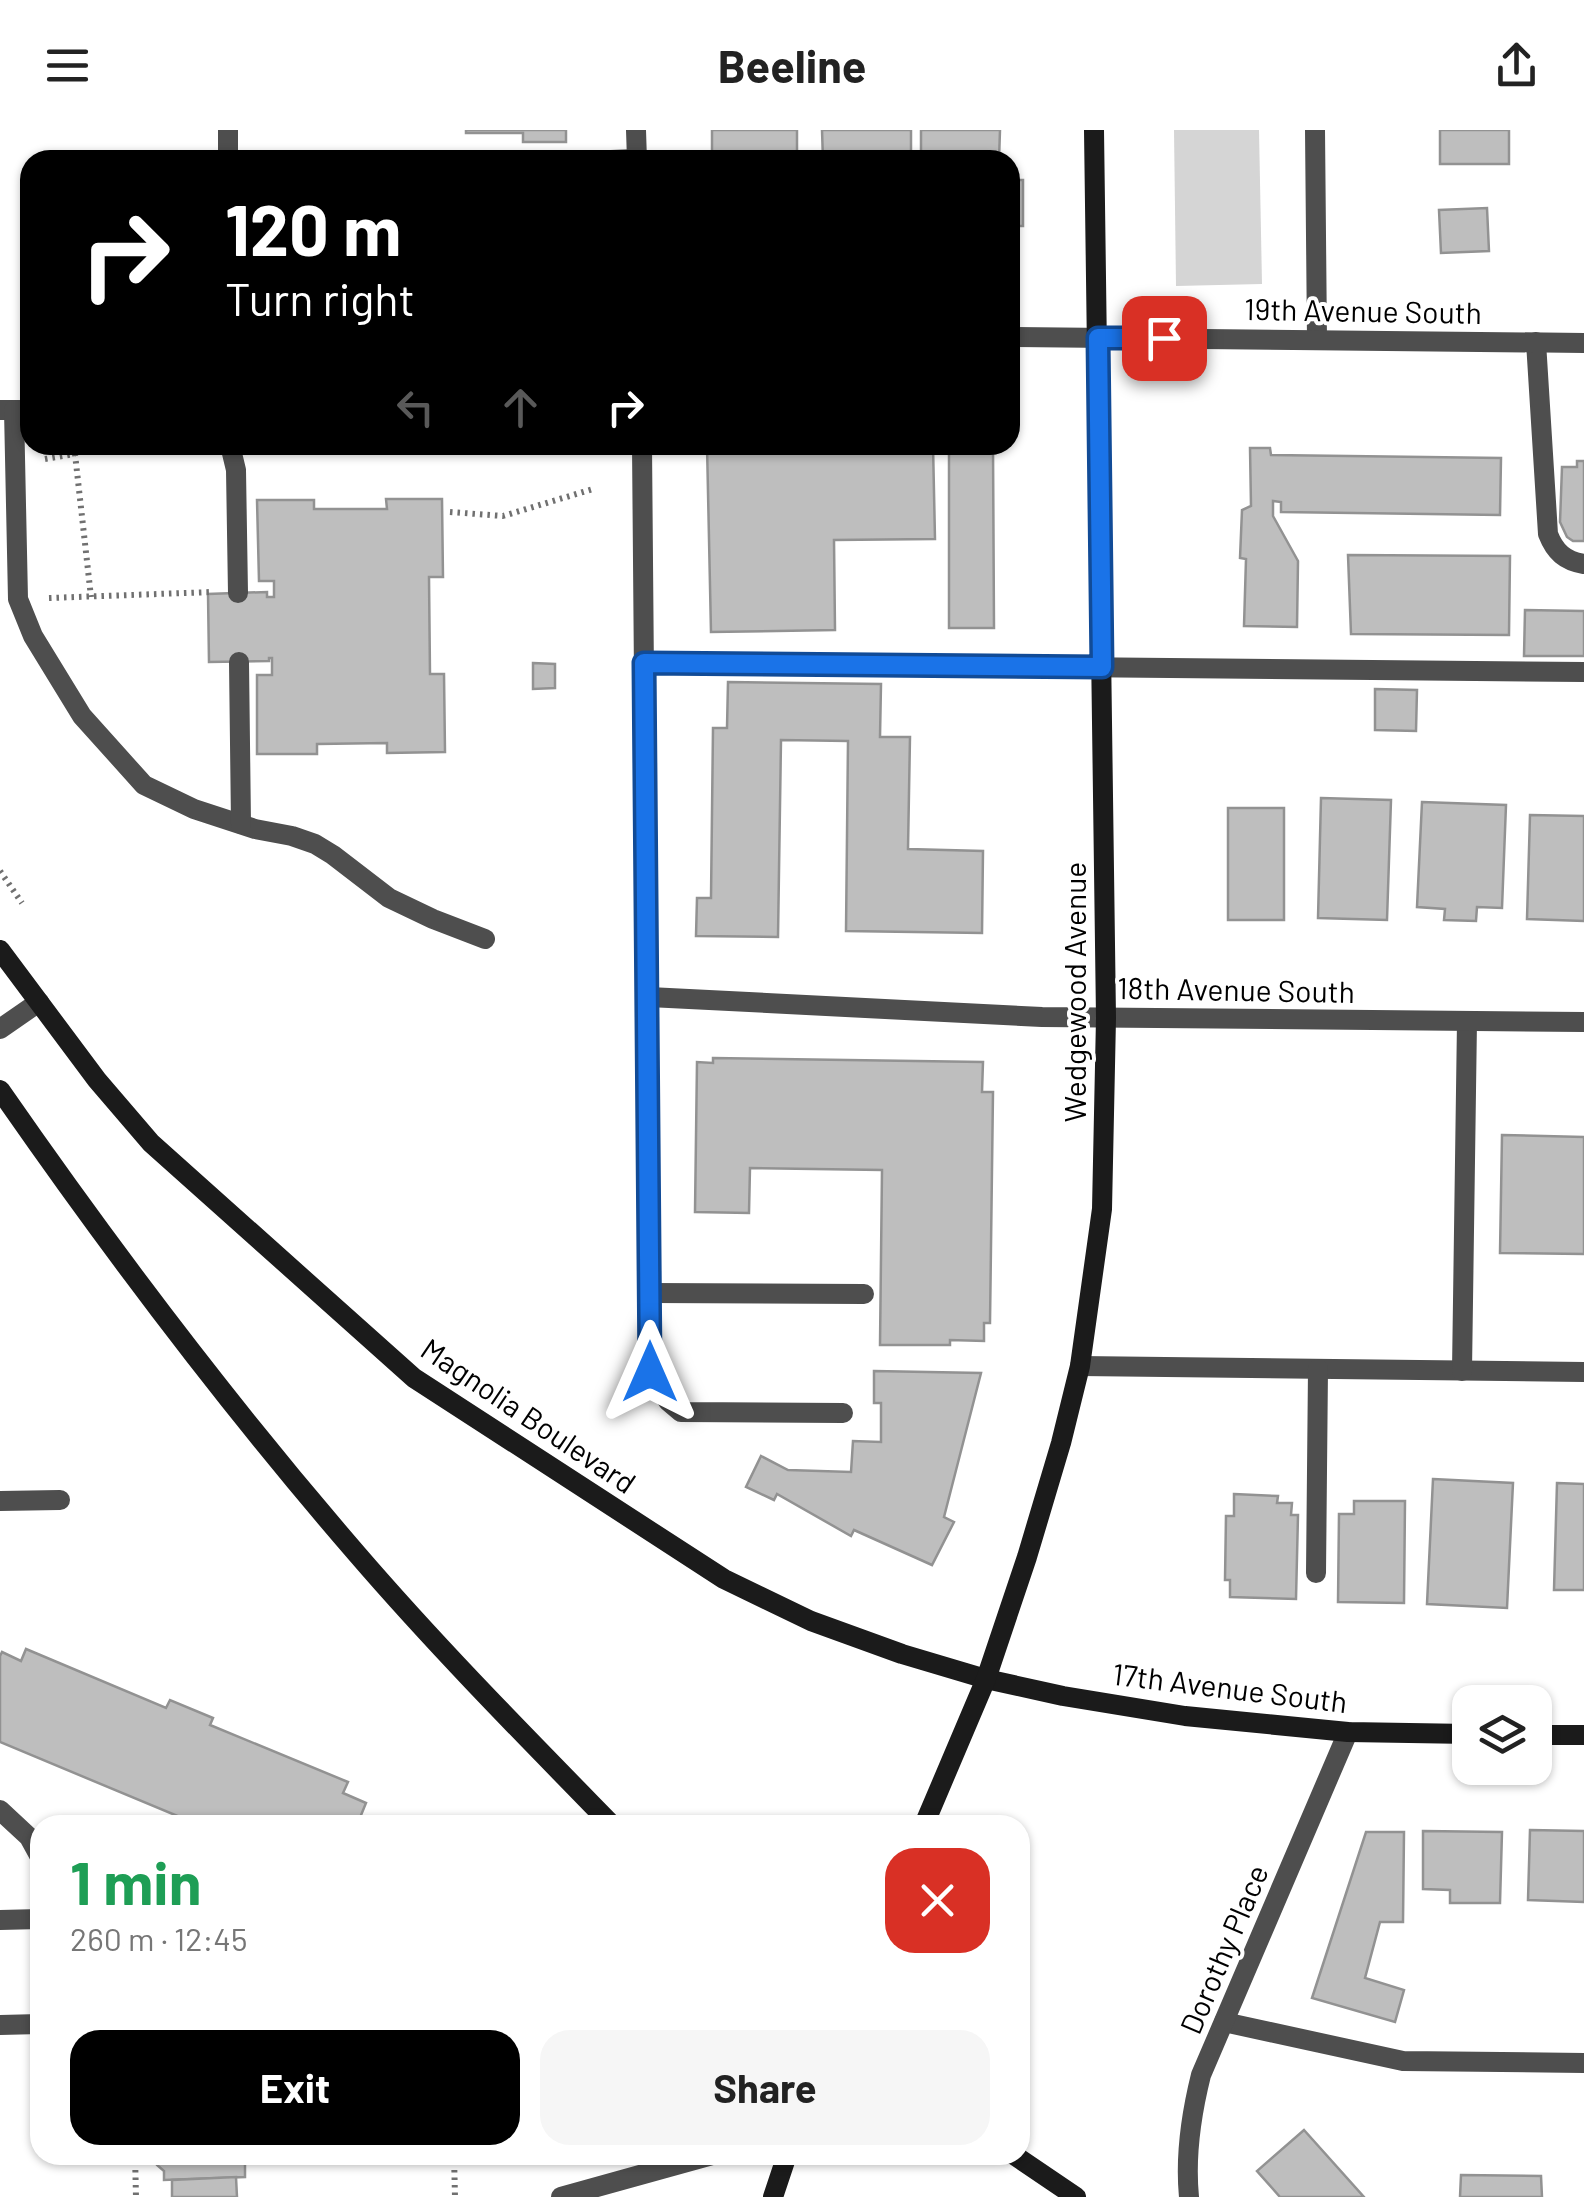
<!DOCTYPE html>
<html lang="en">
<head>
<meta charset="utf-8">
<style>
	:root { --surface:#fff; --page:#f6f6f6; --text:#222; --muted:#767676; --accent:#000 }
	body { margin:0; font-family:Barlow,sans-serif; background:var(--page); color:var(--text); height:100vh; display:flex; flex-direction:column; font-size:38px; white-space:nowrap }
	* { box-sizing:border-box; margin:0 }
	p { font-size:32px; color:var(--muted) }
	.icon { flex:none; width:55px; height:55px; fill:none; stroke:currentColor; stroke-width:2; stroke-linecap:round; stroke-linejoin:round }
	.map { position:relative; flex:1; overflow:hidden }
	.details { position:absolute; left:30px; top:1685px; width:1000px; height:350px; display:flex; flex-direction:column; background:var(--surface); border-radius:30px; box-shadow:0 2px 8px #0004 }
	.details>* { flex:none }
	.top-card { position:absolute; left:20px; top:20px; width:1000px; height:305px; border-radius:30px; box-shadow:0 2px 8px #0004; background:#000; color:#fff; overflow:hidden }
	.buttons { position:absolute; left:1452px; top:1555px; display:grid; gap:20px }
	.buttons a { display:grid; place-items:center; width:100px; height:100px; border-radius:20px; background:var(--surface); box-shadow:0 2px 8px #0004; font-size:50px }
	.pin { position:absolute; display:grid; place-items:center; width:85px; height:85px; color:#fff; margin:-42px; border-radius:20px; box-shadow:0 5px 15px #0006 }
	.me { position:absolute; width:110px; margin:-55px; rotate:0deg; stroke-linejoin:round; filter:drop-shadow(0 0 8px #0008) }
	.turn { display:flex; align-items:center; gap:35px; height:210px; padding:0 40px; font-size:45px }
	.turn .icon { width:130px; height:130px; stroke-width:2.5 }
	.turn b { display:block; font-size:70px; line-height:85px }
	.lanes { display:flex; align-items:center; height:95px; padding:0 40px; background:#0003; justify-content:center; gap:50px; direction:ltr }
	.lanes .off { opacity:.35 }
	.round { display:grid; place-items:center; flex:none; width:105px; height:105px; border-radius:30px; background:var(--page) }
	.summary { display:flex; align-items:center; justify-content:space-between; height:170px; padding:0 40px }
	h1 { font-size:60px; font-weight:700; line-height:75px; color:#1e9e55 }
	.button { display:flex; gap:20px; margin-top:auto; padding:20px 40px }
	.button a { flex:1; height:115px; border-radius:30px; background:var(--accent); color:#fff; font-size:40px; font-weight:700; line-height:115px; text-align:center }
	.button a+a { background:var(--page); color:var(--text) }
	header { display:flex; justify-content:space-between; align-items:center; height:130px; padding:0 40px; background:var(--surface); font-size:45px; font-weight:700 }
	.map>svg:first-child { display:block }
</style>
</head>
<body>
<header><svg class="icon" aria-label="menu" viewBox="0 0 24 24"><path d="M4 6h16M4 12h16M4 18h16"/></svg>Beeline<svg class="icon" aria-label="share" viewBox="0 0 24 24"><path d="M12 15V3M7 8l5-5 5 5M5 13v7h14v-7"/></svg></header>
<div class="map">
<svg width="1584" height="2067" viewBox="0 0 1584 2067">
	<rect width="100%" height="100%" fill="#fff"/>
	<polygon fill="#d5d5d5" points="1174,0 1259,0 1262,154 1176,156"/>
	<g fill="#bebebe" stroke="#929292" stroke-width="2.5">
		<polygon points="466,0 566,0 566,12 523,12 523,3 466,3"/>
		<rect x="712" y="0" width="85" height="30"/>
		<polygon points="822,0 911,0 911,30 823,30"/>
		<polygon points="921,0 1000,0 999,30 921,30"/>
		<rect x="1440" y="0" width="69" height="34"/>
		<rect x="1010" y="50" width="13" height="46"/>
		<polygon points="1487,78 1489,121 1441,123 1439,80"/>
		<polygon points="707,315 933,315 935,409 834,410 835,500 711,502"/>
		<polygon points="949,315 993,315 994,498 949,498"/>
		<polygon points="1250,318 1270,318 1271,325 1501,328 1500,385 1281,382 1281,372 1273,371 1273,386 1298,431 1297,497 1244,496 1246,429 1240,428 1242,380 1251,376"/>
		<polygon points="1577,331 1584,331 1584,411 1573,411 1567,407 1560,392 1562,337 1577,337"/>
		<polygon points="386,369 442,369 443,447 429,447 430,544 444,544 445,622 387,623 387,613 317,614 317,624 257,624 257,545 272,545 272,528 269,528 269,531 209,532 208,464 267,462 267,467 274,467 274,451 259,451 257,370 314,370 314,379 387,379"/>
		<polygon points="1348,425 1510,426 1509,505 1351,504"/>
		<polygon points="1525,480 1584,481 1584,526 1524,526"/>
		<polygon points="533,533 555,534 555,558 533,559"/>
		<polygon points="728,552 881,554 880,607 910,607 908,719 983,721 982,803 846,801 848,611 781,610 778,807 696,806 697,768 711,768 713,598 727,598"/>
		<polygon points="1375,559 1417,560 1416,601 1375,600"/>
		<polygon points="1321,668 1391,670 1387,790 1318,788"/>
		<polygon points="1422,672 1506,675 1502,778 1477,777 1476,791 1444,790 1445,779 1417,777"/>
		<rect x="1228" y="678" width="56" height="112"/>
		<polygon points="1530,685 1584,686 1584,791 1527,789"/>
		<polygon points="713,928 983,932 982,962 993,962 990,1193 984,1193 984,1211 950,1210 950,1215 880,1215 882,1040 750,1038 749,1083 695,1082 697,932 713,933"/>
		<polygon points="1502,1005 1584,1007 1584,1124 1500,1123"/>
		<polygon points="874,1241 981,1243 944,1387 954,1392 932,1435 854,1400 851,1406 777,1364 774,1370 746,1357 761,1326 788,1340 851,1342 853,1311 881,1312 881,1273 874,1273"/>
		<polygon points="1433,1349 1513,1353 1507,1478 1427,1474"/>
		<polygon points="1557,1353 1584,1354 1584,1460 1554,1460"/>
		<polygon points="1234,1364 1278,1366 1277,1373 1292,1373 1291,1385 1298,1385 1296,1469 1230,1467 1230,1450 1225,1450 1226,1386 1234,1386"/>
		<polygon points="1354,1371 1405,1371 1404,1473 1338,1472 1339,1384 1354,1384"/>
		<polygon points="26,1519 166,1578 170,1570 213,1588 210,1595 348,1652 343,1663 366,1673 357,1695 199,1695 0,1612 0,1526 2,1522 21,1531"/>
		<polygon points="1530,1700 1584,1701 1584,1772 1528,1770"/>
		<polygon points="1423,1701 1502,1702 1500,1773 1450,1773 1450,1760 1423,1759"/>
		<polygon points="1366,1702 1404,1702 1403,1792 1380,1792 1365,1848 1404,1860 1395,1892 1312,1868"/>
		<polygon points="1304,2000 1364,2067 1280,2067 1257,2041"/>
		<polygon points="158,2025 245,2025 245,2047 164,2050 164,2041 157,2035"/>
		<polygon points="1461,2045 1541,2046 1542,2067 1460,2067"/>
		<polygon points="236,2047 237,2067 172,2067 172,2050"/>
	</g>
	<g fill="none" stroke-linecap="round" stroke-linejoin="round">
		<g stroke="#707070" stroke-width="6" stroke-dasharray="2.5 5" stroke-linecap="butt">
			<polyline points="45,329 75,324 91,467"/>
			<polyline points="450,382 503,386 593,359"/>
			<polyline points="49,468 212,462"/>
			<polyline points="0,741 22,773"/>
			<polyline points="135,2025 136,2067"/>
			<polyline points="454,2025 455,2067"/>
		</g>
		<g stroke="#4e4e4e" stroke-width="20">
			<polyline points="228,0 228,30"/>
			<polyline points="1315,0 1317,210"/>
			<polyline points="611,30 637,29"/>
			<path d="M 1536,212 L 1548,404 C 1555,422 1565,431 1584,434"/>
			<polyline points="0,280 30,280"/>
			<polyline points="14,280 18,469 33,506 82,586 144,655 194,679 255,699 292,706 315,714 333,725 389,768 433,789 485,809"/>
			<polyline points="230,315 236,340 238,463"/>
			<polyline points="239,532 241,694"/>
			<polyline points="644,533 1584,542"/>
			<polyline points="650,1163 864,1164"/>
			<polyline points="1080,1236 1584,1242"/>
			<polyline points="1462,1241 1467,891"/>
			<polyline points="650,1242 668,1271 681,1282 843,1283"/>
			<polyline points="0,1371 60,1370"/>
			<polyline points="1316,1443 1318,1239"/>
			<polyline points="0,1680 29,1707 40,1727"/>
			<polyline points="0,1790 40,1789"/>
			<polyline points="1224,1892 1403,1931 1584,1933"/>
			<polyline points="0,1895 40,1894"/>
			<polyline points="561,2067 712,2025"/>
		</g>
		<g stroke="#4e4e4e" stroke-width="20">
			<polyline points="636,0 637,30"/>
			<polyline points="1010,207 1584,213"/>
			<polyline points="642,315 650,1242"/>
			<polyline points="649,867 1042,887 1584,892"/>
			<path d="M 1189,2067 C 1185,2026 1191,1985 1201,1945 L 1348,1602"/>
		</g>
		<polyline stroke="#4e4e4e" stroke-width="20" points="0,899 39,872"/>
		<g stroke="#1b1b1b" stroke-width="20">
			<polyline points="0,820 97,950 151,1013 414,1248 724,1449 811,1491 902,1524 986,1549 1063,1566 1185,1586 1348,1602 1470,1604"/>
			<path d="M 0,960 C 111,1120 229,1276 357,1424 C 438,1518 525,1606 612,1695"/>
			<polyline points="1535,1605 1584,1605"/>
			<polyline points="924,1695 986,1549 1027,1427 1061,1313 1080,1236 1102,1079 1106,888 1094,0"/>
			<polyline points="1014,2025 1076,2067"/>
			<polyline points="773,2067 787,2025"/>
		</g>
	</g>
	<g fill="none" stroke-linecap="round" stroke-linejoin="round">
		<defs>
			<polyline id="route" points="650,1242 644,533 1102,537 1098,208 1164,208"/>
		</defs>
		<use href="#route" stroke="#114b97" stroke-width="25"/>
		<use href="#route" stroke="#1a73e8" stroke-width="18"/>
	</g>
	<g text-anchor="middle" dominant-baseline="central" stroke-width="8" stroke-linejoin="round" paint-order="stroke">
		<g font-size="30" fill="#000" stroke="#fff">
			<text transform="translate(1363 180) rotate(1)">19th Avenue South</text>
			<text transform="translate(1236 859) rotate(1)">18th Avenue South</text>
			<text transform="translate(1074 862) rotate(-90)">Wedgewood Avenue</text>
			<text transform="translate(529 1285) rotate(34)">Magnolia Boulevard</text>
			<text transform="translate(1230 1557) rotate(7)">17th Avenue South</text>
			<text transform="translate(1223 1819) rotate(-67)">Dorothy Place</text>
		</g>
	</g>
</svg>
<div class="buttons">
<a><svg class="icon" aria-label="layers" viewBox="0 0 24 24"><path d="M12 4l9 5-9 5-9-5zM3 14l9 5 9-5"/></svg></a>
</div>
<div class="pin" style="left:1164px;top:208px;background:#d93025"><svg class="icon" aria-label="arrive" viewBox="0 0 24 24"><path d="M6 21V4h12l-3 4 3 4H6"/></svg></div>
<svg class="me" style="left:650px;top:1242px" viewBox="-20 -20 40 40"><path d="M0-17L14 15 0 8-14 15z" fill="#1a73e8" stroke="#fff" stroke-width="4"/></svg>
<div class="top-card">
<div class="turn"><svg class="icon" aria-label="right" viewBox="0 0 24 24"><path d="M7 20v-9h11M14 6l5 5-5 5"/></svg><div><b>120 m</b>Turn right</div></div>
<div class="lanes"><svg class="icon off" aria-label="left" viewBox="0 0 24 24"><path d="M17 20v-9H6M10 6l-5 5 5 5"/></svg><svg class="icon off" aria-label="ahead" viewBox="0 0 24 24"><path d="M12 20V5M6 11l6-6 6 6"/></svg><svg class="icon" aria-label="right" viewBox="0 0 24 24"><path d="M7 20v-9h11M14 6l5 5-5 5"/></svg></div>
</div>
<section class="details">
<div class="summary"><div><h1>1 min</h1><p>260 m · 12:45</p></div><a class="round" style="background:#d93025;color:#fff"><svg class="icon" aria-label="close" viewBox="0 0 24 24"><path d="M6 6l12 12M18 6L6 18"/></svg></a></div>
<div class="button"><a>Exit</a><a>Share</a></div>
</section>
</div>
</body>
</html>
